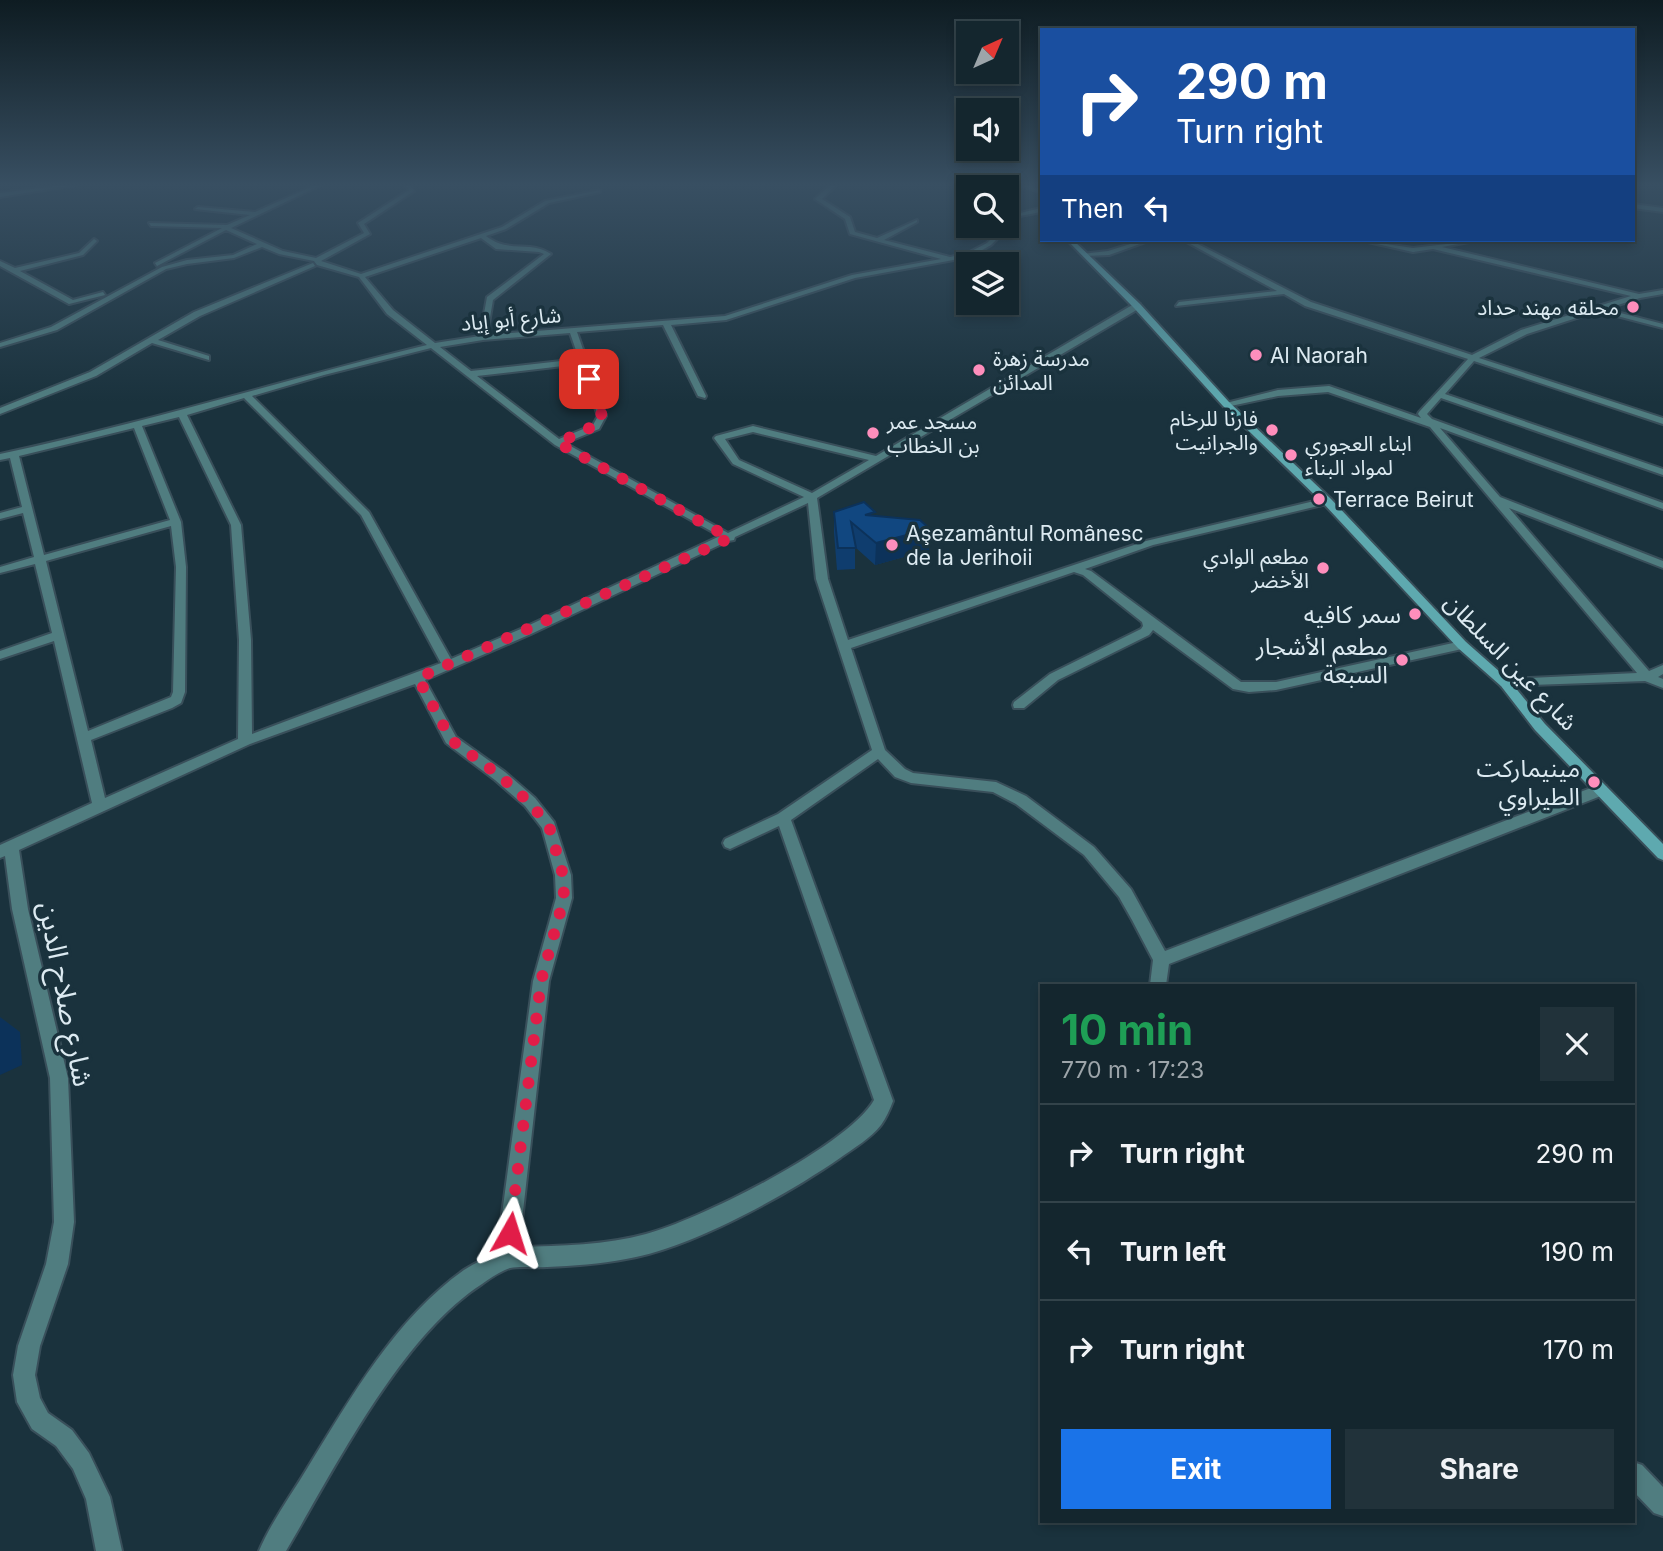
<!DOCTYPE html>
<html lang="en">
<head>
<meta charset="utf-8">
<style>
	:root { --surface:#14262e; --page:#21323a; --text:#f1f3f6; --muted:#9da5aa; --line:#33434a; --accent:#1a73e8 }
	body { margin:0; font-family:Inter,"Noto Sans Arabic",sans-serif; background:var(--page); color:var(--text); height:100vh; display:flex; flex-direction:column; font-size:26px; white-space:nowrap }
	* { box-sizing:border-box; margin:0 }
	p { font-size:23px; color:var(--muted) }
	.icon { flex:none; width:38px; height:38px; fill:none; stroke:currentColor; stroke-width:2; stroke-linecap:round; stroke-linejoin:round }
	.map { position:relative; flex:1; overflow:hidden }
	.side { position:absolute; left:1040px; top:984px; width:595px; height:539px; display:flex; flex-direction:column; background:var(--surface); border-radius:0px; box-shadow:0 4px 10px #0003,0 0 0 2px var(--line) }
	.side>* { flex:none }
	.banner { position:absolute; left:1040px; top:28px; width:595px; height:214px; border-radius:0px; box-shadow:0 4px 10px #0003,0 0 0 2px var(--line); background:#1a4fa0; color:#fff; overflow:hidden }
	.needle { width:46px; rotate:44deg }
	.fabs { position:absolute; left:956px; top:21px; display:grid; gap:14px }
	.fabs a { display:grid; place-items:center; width:63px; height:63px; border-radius:0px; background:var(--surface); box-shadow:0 4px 10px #0003,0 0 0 2px var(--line); font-size:35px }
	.pin { position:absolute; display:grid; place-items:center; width:60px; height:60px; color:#fff; margin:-30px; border-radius:14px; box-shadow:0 4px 10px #0006 }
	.me { position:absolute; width:77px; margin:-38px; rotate:6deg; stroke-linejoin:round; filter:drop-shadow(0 0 5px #0008) }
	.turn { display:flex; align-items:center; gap:24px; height:147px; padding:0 21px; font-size:32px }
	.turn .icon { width:91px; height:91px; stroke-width:2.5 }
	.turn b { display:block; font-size:49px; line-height:60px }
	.then { display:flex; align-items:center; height:66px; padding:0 21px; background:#0003; gap:14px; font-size:26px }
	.round { display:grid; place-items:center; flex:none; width:74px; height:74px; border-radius:0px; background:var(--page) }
	.overview { display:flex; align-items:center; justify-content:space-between; height:119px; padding:0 21px }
	h1 { font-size:42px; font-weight:700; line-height:52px; color:#1e9e55 }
	.cta { display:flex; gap:14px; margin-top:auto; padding:14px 21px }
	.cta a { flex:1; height:80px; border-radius:0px; background:var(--accent); color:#fff; font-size:28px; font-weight:700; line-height:80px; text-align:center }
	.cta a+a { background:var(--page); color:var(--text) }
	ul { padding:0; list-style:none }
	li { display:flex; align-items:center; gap:21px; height:98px; padding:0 21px; border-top:2px solid var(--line) }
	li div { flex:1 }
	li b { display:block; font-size:26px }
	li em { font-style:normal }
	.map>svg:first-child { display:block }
</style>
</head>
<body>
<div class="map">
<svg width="1663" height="1551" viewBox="0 0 1663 1551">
	<rect width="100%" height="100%" fill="#1a323d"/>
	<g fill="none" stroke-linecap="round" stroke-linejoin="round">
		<defs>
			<g id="street">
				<polygon points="63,185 75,185 0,197 0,193"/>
				<path d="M 315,185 L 321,185 L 231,228 L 283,251 L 316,258 L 364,233 L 358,223 L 409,190 L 405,185 L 410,185 L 414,191 L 364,224 L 370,234 L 321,261 L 361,274 L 502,227 L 545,201 L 600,190 L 600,192 L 549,203 L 506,229 L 486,236 C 509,254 530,240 551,254 L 493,300 L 487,335 L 725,316 L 852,275 L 941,259 L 850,234 L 845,219 L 815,199 L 830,185 L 836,185 L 822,199 L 850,217 L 855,232 L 877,238 L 917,220 L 917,222 L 884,240 L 950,257 L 966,254 L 987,243 L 1016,214 L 1041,208 L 1041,212 L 1020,216 L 991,245 L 970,257 L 855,278 L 726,320 L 671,325 L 706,396 L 705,398 L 698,396 L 663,325 L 577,332 L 606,416 L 599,429 L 565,443 L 728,533 L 804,497 L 733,464 L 714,438 L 716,436 L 753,426 L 876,456 L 1134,304 L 1140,304 L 1140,308 L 817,498 L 828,579 L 848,640 L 1146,541 L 1327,498 L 1332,501 L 1331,503 L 1153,545 L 1085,569 L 1091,571 L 1241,682 L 1276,682 L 1462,641 L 1466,642 L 1468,645 L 1462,649 L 1276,690 L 1249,692 L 1233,689 L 1153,630 L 1149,635 L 1058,680 L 1024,708 L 1014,708 L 1013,705 L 1014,702 L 1050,674 L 1141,629 L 1143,626 L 1142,622 L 1083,575 L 1074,572 L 851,648 L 885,750 L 905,769 L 913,773 L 996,782 L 1026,796 L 1094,847 L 1131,889 L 1165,951 L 1596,786 L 1606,786 L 1608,790 L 1606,794 L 1169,964 L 1166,985 L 1150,985 L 1153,960 L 1132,920 L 1119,897 L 1084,855 L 1016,804 L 993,792 L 911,783 L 895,777 L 878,759 L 791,820 L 893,1101 C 890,1109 886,1118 881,1125 C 871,1138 854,1148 840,1158 C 785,1196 691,1248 626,1259 C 600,1264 573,1266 547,1267 C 535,1268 521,1266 510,1268 C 501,1271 490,1278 482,1284 C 401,1336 335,1468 286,1551 L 259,1551 C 271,1522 292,1494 308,1467 C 351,1397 396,1318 464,1270 C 475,1263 486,1258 497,1252 L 533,981 L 556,898 L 555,875 L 542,828 L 525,806 L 495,780 L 446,743 L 415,684 L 250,744 L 19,850 L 28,909 L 68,1078 L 74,1222 L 68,1264 L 40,1346 L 35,1375 L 40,1398 L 48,1413 L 72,1430 L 89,1453 L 110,1497 L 122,1551 L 96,1551 L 86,1499 L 73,1469 L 56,1446 L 32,1429 L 17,1402 L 13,1375 L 18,1346 L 46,1264 L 54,1222 L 50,1078 L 12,909 L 5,856 L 0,858 L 0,845 L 92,803 L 54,641 L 0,659 L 0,651 L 52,633 L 35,564 L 0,573 L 0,567 L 34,557 L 23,513 L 0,519 L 0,513 L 22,507 L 10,458 L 0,460 L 0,454 C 144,423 284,380 427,345 L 387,314 L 359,277 L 317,265 L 314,261 L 279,254 L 262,247 L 234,258 L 187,264 L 166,269 L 57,330 L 0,347 L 0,343 L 51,327 L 162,267 L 187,260 L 233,255 L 257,244 L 226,230 L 157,266 L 155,263 L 222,228 L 151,226 L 149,223 L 227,225 L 250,215 L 195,209 L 198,207 L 255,212 ZM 481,238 L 496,249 L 539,252 L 544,254 L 487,297 L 480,336 L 435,343 L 393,310 L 365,277 ZM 570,333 L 579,359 L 471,371 L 440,347 L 483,340 ZM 431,348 L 555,445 L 720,536 L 523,628 L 451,659 L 369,512 L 252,396 L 324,375 ZM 580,364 L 598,416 L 593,425 L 559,439 L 477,376 ZM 244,398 L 361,515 L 441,663 L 252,734 L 251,640 L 241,525 L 187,415 ZM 179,417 L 231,525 L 239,640 L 238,739 L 105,798 L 91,740 L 172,708 L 181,703 L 185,692 L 186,567 L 181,522 L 142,426 ZM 134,428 L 170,520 L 44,555 L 19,456 ZM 753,432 L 869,460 L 812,493 L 739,460 L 725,439 ZM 808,503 L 816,579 L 872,750 L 778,814 L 725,839 L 723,843 L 725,847 L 730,849 L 779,826 L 874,1100 C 848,1146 699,1220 646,1234 C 606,1245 561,1246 519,1247 L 549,981 L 572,898 L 571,875 L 554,822 L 535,798 L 505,772 L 456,737 L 425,680 L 531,634 L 728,541 L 734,540 L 735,537 ZM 171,526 L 176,567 L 173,692 L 171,697 L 88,731 L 46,561 Z"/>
				<polygon points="1020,185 1027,185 1041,189 1041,193"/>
				<polygon points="1633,204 1663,208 1663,212 1633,208"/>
				<polygon points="94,239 97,241 83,255 20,271 73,300 103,292 105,295 69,304 0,266 0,261 15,268 79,253"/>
				<polygon points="1143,240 1151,240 1109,255 1085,256 1082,254 1108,251"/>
				<polygon points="1183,240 1190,240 1311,302 1472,355 1521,330 1631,296 1433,249 1413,252 1359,240 1413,248 1480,240 1442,247 1639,294 1663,290 1663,294 1640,298 1605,309 1663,324 1663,328 1598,311 1527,334 1479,358 1663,418 1663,424 1474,361 1445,394 1663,469 1663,475 1441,398 1427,414 1432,419 1663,503 1663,509 1440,428 1500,497 1663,561 1663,568 1509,508 1649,671 1663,665 1663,674 1658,677 1663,679 1663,688 1645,681 1501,686 1499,683 1505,679 1637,673 1430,427 1328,392 1278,396 1226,407 1222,404 1278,390 1329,386 1421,418 1418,414 1419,412 1468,359 1305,306 1284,294 1176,306 1179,302 1277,291"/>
				<polygon points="313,263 315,266 200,316 158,340 209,356 209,360 152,343 96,376 0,414 0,408 90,372 194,312"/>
				<polygon points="1633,1462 1642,1465 1663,1487 1663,1516 1654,1513 1633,1491"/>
			</g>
			<polygon id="secondary" points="1067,240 1073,240 1140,304 1229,402 1331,499 1466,642 1509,680 1545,724 1663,844 1663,860 1658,858 1535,730 1501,686 1458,648 1323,503 1223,406 1134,308"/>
		</defs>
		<use href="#street" stroke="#394f5a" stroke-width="4"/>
		<use href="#secondary" stroke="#394f5a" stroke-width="4"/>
		<use href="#street" fill="#507d80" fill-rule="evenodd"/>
		<use href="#secondary" fill="#5ea9af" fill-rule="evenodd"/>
	</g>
	<polygon fill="#0f3d6e" points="834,512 875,516 930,529 929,550 875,565 855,547 855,569 837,570 834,533"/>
	<g fill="#0c325a">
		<polygon points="930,529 929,550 875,565 876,543"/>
		<polygon points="0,1017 20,1032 22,1065 0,1075"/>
	</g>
	<polygon fill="#114780" stroke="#0c325a" stroke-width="2" points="864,502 875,512 865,515 920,520 930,529 876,543 851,522 856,548 838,548 834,512"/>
	<linearGradient id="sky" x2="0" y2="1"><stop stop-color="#0e1c22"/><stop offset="0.46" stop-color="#384f62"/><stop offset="1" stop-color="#384f62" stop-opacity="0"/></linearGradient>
	<rect width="1663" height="402" fill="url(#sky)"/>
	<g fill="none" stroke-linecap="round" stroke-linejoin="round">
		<polyline stroke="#e11d48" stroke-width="12" stroke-dasharray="0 21.6" points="510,1233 541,981 564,898 563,875 549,826 530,803 500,776 451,740 418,678 730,538 558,443 600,423 602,416 589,379"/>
	</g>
	<g fill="#fe8ebc" stroke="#1a323d" stroke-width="2.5">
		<circle cx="1633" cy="307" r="7"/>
		<circle cx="1256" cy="355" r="7"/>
		<circle cx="979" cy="370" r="7"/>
		<circle cx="1272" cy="430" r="7"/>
		<circle cx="873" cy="433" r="7"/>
		<circle cx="1291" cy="455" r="7"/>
		<circle cx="1319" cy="499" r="7"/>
		<circle cx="892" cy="545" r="7"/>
		<circle cx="1323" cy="568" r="7"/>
		<circle cx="1415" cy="614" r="7"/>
		<circle cx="1402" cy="660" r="7"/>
		<circle cx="1594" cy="782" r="7"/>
	</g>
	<g text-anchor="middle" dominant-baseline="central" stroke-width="7" stroke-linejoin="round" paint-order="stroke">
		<g font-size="21" fill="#dceaf1" stroke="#1a323d" text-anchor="start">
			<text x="1619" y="307" text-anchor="end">محلقه مهند حداد</text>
			<text x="1270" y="355">Al Naorah</text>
			<text x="993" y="358">مدرسة زهرة<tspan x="993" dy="24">المدائن</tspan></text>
			<text x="1258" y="418" text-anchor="end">فارنا للرخام<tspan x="1258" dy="24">والجرانيت</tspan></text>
			<text x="887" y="421">مسجد عمر<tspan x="887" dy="24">بن الخطاب</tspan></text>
			<text x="1305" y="443">ابناء العجوري<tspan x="1305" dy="24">لمواد البناء</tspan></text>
			<text x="1333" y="499">Terrace Beirut</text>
			<text x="906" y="533">Aşezamântul Românesc<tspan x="906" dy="24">de la Jerihoii</tspan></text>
			<text x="1309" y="556" text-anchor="end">مطعم الوادي<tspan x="1309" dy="24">الأخضر</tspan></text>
		</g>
		<g font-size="21" fill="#dceaf1" stroke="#1a323d">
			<text transform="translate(511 319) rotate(-5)">شارع أبو إياد</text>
		</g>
		<g font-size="24" fill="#dceaf1" stroke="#1a323d" text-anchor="end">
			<text x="1401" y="614">سمر كافيه</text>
			<text x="1388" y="646">مطعم الأشجار<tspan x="1388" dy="28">السبعة</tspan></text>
			<text x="1580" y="768">مينيماركت<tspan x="1580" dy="28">الطيراوي</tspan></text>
		</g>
		<g font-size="24" fill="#dceaf1" stroke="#1a323d">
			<text transform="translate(1511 662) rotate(46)">شارع عين السلطان</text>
		</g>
		<g font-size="28" fill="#dceaf1" stroke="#1a323d">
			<text transform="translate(66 994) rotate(79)">شارع صلاح الدين</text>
		</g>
	</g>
</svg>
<div class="fabs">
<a><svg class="needle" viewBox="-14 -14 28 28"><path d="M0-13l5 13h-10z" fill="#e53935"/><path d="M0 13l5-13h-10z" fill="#9da5aa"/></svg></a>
<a><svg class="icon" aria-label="sound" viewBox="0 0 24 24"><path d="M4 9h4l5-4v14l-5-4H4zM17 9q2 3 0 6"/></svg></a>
<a><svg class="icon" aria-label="search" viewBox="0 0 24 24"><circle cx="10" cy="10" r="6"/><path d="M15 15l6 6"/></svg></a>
<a><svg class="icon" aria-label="layers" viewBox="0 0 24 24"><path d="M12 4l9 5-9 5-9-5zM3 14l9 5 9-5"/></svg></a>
</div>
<div class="pin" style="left:589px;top:379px;background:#d93025"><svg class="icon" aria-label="arrive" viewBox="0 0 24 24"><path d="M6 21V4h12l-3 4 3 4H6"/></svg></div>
<svg class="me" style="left:510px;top:1233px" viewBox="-20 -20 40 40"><path d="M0-17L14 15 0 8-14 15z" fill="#e11d48" stroke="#fff" stroke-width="4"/></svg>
<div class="banner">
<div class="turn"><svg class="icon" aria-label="right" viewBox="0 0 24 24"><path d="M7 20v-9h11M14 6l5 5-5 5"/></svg><div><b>290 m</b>Turn right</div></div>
<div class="then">Then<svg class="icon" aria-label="left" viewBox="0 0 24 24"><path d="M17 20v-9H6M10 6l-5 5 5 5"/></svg></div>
</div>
<section class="side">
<div class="overview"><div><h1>10 min</h1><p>770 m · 17:23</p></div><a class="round"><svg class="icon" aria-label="close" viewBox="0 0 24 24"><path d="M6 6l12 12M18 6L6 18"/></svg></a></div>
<ul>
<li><svg class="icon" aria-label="right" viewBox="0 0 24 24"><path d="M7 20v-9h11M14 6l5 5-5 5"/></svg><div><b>Turn right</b></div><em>290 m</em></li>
<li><svg class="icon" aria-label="left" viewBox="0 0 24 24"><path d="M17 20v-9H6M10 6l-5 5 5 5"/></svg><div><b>Turn left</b></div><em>190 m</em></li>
<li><svg class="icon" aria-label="right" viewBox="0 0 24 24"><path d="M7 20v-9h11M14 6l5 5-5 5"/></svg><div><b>Turn right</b></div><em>170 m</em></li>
</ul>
<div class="cta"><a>Exit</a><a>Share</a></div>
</section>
</div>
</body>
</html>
